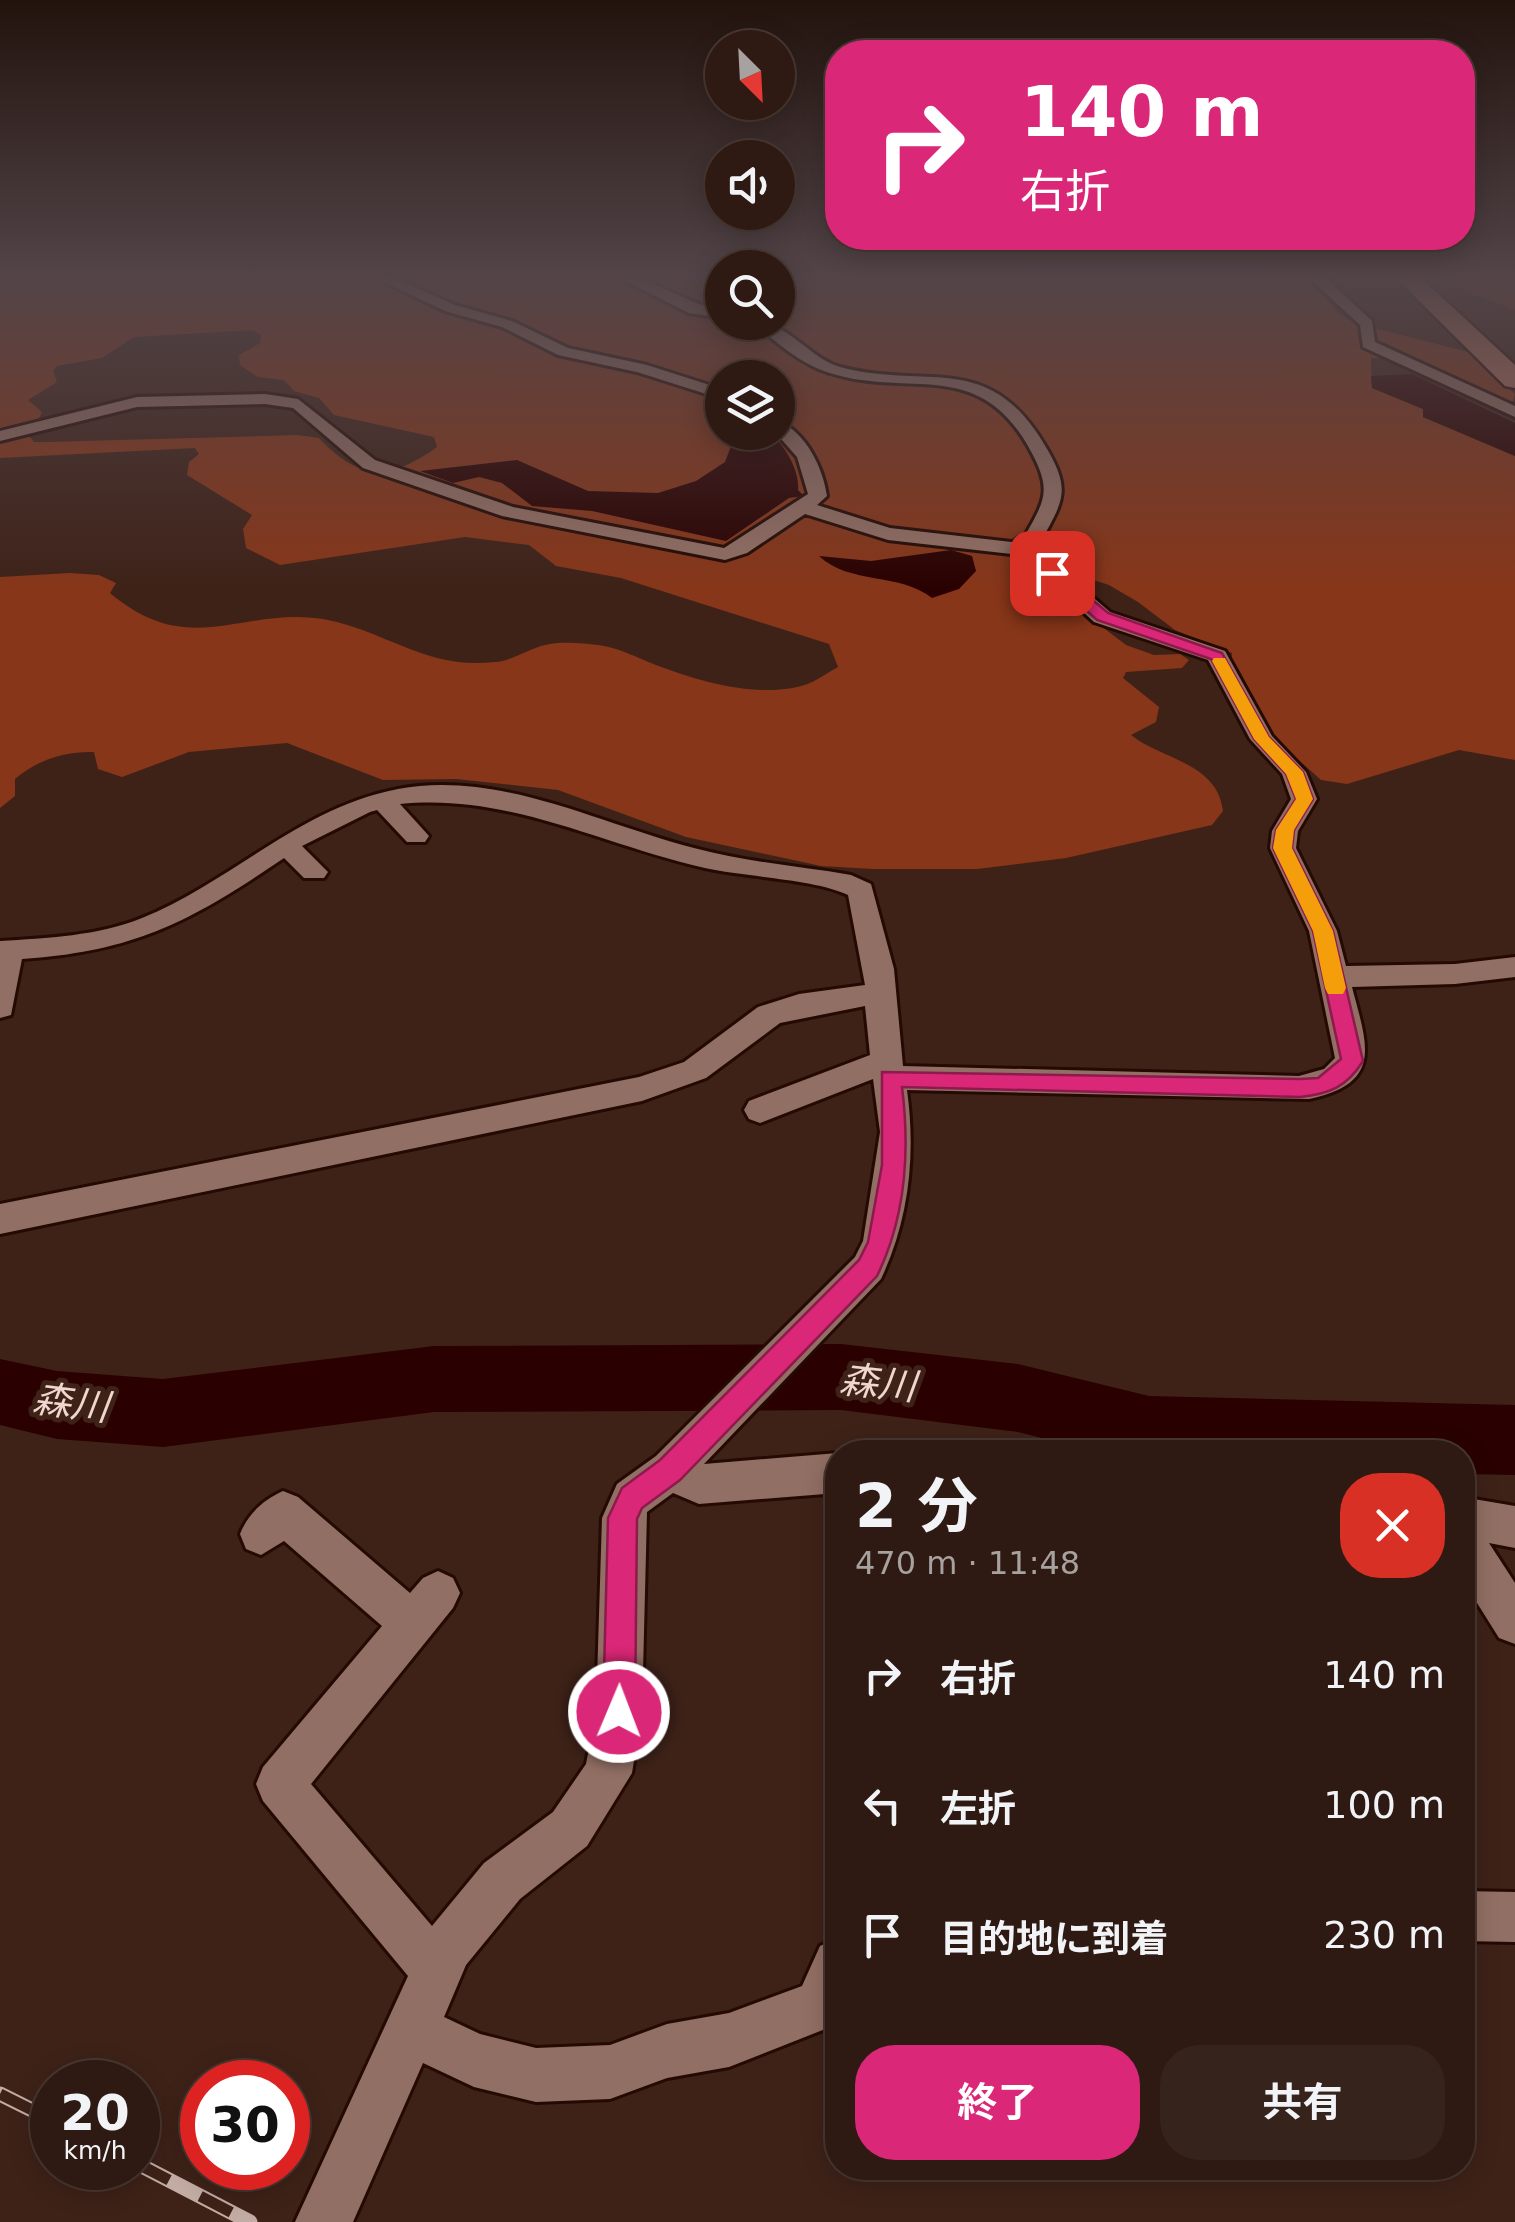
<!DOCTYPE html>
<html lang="ja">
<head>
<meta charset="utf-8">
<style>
	:root { --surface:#2e1a12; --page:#36231b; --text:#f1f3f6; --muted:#a7a19f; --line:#493832; --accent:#db2777 }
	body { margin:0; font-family:"DejaVu Sans","Noto Sans JP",sans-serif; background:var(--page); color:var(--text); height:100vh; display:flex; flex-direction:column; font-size:38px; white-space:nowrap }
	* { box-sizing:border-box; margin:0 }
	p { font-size:32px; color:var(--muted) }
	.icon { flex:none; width:55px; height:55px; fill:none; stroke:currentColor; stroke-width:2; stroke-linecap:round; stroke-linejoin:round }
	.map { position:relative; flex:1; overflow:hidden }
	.drawer { position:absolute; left:825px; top:1440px; width:650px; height:740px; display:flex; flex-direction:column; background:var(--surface); border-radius:40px; box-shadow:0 5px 25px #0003,0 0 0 2px var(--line) }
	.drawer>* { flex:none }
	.guide { position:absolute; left:825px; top:40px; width:650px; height:210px; border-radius:40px; box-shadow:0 5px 25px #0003,0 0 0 2px var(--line); background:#db2777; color:#fff; overflow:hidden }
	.needle { width:65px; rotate:156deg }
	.fabs { position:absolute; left:705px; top:30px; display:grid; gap:20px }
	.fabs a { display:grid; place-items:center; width:90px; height:90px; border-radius:50%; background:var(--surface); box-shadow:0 5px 25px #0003,0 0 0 2px var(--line); font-size:50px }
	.speed { position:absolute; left:30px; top:2060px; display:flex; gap:20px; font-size:50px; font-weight:700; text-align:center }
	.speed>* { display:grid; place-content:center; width:130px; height:130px; border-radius:50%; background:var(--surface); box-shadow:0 5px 25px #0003,0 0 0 2px var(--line); line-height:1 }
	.speed small { font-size:25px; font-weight:400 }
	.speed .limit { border:15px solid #d22; background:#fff; color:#111 }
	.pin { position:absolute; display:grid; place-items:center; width:85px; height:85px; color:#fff; margin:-42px; border-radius:20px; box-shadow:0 5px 15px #0006 }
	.me { position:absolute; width:110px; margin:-55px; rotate:1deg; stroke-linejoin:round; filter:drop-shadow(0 0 8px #0008) }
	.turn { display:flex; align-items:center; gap:35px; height:210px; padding:0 30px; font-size:45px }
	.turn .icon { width:130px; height:130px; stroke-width:2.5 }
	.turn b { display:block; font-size:70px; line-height:85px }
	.round { display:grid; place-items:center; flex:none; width:105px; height:105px; border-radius:40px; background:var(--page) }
	.head { display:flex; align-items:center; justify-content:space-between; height:170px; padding:0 30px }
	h1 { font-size:60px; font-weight:700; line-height:75px }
	.cta { display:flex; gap:20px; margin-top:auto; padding:20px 30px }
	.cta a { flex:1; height:115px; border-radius:40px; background:var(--accent); color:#fff; font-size:40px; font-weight:700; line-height:115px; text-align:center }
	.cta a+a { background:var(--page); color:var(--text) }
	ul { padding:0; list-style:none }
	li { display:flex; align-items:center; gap:30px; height:130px; padding:0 30px }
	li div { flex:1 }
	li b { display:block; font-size:38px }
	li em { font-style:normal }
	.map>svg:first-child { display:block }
</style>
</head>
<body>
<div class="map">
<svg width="1515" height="2222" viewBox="0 0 1515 2222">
	<rect width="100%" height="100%" fill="#3e2218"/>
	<g fill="#873619" fill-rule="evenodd">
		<path d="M 0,278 L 722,278 L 722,322 L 778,322 L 778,278 L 1343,278 L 1316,288 L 1338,313 L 1355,323 L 1468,352 L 1515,394 L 1512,405 L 1414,357 L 1371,358 L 1372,388 L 1423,409 L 1423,417 L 1515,456 L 1515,760 L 1459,750 L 1347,784 L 1321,780 L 1272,736 L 1231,665 L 1232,653 L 1175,630 L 1138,602 L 1109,585 L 1078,575 L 1053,558 L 1052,548 L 1041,532 C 1023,528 1012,536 1002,550 L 1126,645 L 1154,655 L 1180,654 L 1189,660 L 1182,668 L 1126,672 L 1123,678 L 1159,707 L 1156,722 L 1131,735 C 1162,760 1217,762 1223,811 L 1212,825 L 1066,858 L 977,869 L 873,869 L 821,866 L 686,837 L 558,790 L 456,779 L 383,780 L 287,743 L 189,752 L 122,777 L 98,769 L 94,752 C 65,751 37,760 15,779 L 15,796 L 0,808 L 0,577 L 70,573 L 99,575 L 116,583 L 110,593 C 192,662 243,604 328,620 C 387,632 428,670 495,662 C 512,661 528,649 545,645 C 560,641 583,643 598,645 C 617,647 638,658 656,665 C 698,681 752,697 797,687 C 811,685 825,674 838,667 L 829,644 L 621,578 L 556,566 L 529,545 L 465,537 L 280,565 L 246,548 L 243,529 L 252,515 L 187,475 L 189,462 L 199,454 L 195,448 L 0,458 ZM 253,330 L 261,335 L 260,343 L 239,355 L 240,365 L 258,377 L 284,380 L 294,391 L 319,398 L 334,415 L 434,437 L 437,447 C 390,481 359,481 319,438 L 297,435 L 46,442 L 34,442 L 30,437 L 42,412 L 28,400 L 57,382 L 53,371 L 57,366 L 102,358 L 134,337 ZM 722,378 L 778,378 L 778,432 L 722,432 Z"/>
		<polygon points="1452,278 1515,278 1515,310 1466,291"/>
	</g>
	<g fill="#2a0100">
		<polygon points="1412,374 1515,423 1515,456 1423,417 1423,409 1372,388 1371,376"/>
		<path d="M 736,433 L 770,433 C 785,445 800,471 798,490 L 804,496 L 789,498 L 726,541 L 592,511 L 532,506 L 502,483 L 479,477 L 453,483 L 420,471 L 517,460 L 588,491 L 658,493 L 696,481 L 725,462 Z"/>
		<path d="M 951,550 L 972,556 L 976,571 L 959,589 L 932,598 C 899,572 850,585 819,556 L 871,561 Z"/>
	</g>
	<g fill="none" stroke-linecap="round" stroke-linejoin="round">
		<polygon fill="#2a0100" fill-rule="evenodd" points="841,1344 1018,1364 1149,1396 1515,1405 1515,1475 1462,1474 1462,1452 1098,1452 1018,1432 841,1410 434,1412 163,1447 57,1439 0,1425 0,1359 57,1371 163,1379 434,1346"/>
		<defs>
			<g id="minor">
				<polygon points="376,278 394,278 455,305 512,321 568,348 647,365 722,389 722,399 637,372 558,355 502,327 445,311"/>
				<path d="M 620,278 C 655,277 687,305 722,310 L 722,318 L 689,313 Z"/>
				<polygon points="1309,278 1328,280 1372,321 1375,342 1515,406 1515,417 1363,347 1360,325"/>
				<path d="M 753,322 C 789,322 807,357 840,367 C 926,390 988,350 1044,444 C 1074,493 1062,501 1037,549 L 1110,612 L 1225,651 L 1272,736 L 1306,772 L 1317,799 L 1298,831 L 1296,848 L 1337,931 L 1346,966 L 1455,964 L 1515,957 L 1515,977 L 1455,984 L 1352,987 C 1367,1045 1384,1083 1309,1099 L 907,1090 C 916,1155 909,1220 881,1279 L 704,1464 L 838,1453 L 838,1493 L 699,1504 L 673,1493 L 647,1512 L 642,1712 L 632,1773 L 587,1846 L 520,1899 L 466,1965 L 444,2017 L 480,2034 L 536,2048 L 610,2045 L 667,2024 L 729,2013 L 802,1986 L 820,1946 L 838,1938 L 838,2024 L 729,2067 L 667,2078 L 610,2099 L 536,2102 L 474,2087 L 423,2063 L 353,2222 L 295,2222 L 408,1976 L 263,1801 L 256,1784 L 263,1767 L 382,1626 L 284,1541 L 261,1555 L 246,1549 L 240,1534 C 248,1514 263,1500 283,1491 L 298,1497 L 410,1593 L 423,1578 L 438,1571 L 453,1578 L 460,1593 L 453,1608 L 311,1784 L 432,1926 L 484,1863 L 553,1812 L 586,1764 L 596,1712 L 602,1518 L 617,1484 L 656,1456 L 855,1257 L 863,1241 L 880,1132 L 873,1079 L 760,1123 L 749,1119 L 744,1110 L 749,1101 L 870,1055 L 865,1006 L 780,1023 L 706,1078 L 642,1101 L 0,1234 L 0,1204 L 639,1077 L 684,1062 L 758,1007 L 799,994 L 865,985 L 848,895 C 815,879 745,877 705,868 C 602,845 509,793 400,804 L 429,836 L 425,842 L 407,842 L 377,810 L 370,812 L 302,846 L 328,872 L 324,878 L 304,878 L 284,858 C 191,921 137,951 22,959 L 11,1015 L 0,1018 L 0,941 C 47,938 98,936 142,918 C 233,881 299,808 398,789 C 499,770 599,824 694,848 C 745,862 799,866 851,875 L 871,884 L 894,969 L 903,1066 L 1299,1076 L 1324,1069 L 1335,1058 L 1309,931 L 1270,848 L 1272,831 L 1291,799 L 1282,774 L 1250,739 L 1208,660 L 1094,622 L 1021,555 L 888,540 L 805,514 L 747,553 L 725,560 L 502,516 L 363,468 L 293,408 L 265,404 L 137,407 L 0,441 L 0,431 L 137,397 L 265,394 L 298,399 L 375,460 L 513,507 L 724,548 L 808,494 L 797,457 L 775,432 L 778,421 C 806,432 823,468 827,496 L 817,505 L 890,528 L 1021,543 C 1045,499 1054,492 1028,446 C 977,357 909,398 830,373 C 802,365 774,341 753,322 Z"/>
				<polygon points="1462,1497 1515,1506 1515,1548 1489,1543 1515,1583 1515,1644 1499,1638 1462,1579"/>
				<polygon points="1462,1891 1515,1892 1515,1942 1462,1941"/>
			</g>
			<polygon id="motorway" points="1396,278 1421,278 1515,365 1515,388 1505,386"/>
		</defs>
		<use href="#minor" stroke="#240a03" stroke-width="6"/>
		<use href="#motorway" stroke="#240a03" stroke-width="5"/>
		<use href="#minor" fill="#926f64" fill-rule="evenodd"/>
		<use href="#motorway" fill="#b97660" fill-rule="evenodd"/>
		<defs>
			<g id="rail">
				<polyline points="0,2094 52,2120"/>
				<polyline points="138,2164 250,2222"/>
			</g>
		</defs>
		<use href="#rail" stroke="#c3aca4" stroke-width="15"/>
		<use href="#rail" stroke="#3e2218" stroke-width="11" stroke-dasharray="35" stroke-linecap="butt"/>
	</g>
	<linearGradient id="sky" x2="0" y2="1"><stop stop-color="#22130d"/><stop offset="0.47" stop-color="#524448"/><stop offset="1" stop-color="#524448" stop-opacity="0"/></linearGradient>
	<rect width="1515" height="589" fill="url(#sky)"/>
	<path fill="#db2777" stroke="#8e194d" stroke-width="2.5" d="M 1047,570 L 1057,570 L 1108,613 L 1222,653 L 1269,737 L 1303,772 L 1313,799 L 1294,830 L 1292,848 L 1333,931 L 1363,1061 C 1347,1087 1329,1094 1300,1097 L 902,1087 C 910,1151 906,1217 877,1276 L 680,1480 L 642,1508 L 637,1519 L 635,1712 L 631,1723 L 619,1728 L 608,1723 L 603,1712 L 608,1518 L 622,1488 L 660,1460 L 859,1260 L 868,1242 L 882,1165 L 882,1072 L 1300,1079 L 1318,1078 L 1341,1059 L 1313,931 L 1273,848 L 1276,830 L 1296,799 L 1286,774 L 1254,739 L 1211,659 L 1097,620 L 1047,576 Z"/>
	<polygon fill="#f59e0b" points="1214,658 1225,658 1269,737 1303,772 1313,799 1294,830 1292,848 1333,931 1346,988 1343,994 1328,994 1325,988 1313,931 1273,848 1276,830 1296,799 1286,774 1254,739 1212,661"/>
	<g text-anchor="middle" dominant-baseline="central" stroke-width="10" stroke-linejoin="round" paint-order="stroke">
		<g font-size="38" font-style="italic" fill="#f0d6ce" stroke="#3e2218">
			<text transform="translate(878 1383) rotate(6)">森川</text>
			<text transform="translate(71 1403) rotate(7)">森川</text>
		</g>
	</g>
</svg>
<div class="fabs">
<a><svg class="needle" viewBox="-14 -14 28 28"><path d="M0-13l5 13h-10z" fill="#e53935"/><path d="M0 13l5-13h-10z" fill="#a7a19f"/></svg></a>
<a><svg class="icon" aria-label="sound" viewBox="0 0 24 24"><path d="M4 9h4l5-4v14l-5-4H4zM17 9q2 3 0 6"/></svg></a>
<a><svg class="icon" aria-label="search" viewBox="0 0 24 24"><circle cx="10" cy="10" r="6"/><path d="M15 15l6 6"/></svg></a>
<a><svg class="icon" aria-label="layers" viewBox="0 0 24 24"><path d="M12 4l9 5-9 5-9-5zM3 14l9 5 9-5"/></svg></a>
</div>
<div class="speed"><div>20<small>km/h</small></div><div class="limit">30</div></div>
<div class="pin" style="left:1052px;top:573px;background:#d93025"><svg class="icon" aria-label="arrive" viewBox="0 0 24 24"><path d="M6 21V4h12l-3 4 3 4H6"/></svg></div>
<svg class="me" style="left:619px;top:1712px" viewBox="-20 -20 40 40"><circle r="17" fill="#db2777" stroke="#fff" stroke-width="3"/><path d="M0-11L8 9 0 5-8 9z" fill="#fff"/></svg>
<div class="guide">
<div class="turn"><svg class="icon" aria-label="right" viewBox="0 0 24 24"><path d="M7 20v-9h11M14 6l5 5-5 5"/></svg><div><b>140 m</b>右折</div></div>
</div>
<section class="drawer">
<div class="head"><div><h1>2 分</h1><p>470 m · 11:48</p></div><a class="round" style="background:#d93025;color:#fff"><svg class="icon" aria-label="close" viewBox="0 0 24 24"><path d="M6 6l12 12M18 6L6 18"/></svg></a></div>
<ul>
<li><svg class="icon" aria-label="right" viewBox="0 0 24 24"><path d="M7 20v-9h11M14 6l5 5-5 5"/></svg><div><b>右折</b></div><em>140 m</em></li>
<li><svg class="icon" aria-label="left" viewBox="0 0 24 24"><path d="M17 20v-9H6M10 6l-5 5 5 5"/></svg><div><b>左折</b></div><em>100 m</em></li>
<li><svg class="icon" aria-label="arrive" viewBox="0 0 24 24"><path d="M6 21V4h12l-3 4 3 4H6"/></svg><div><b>目的地に到着</b></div><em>230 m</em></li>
</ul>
<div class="cta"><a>終了</a><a>共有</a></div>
</section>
</div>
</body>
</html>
